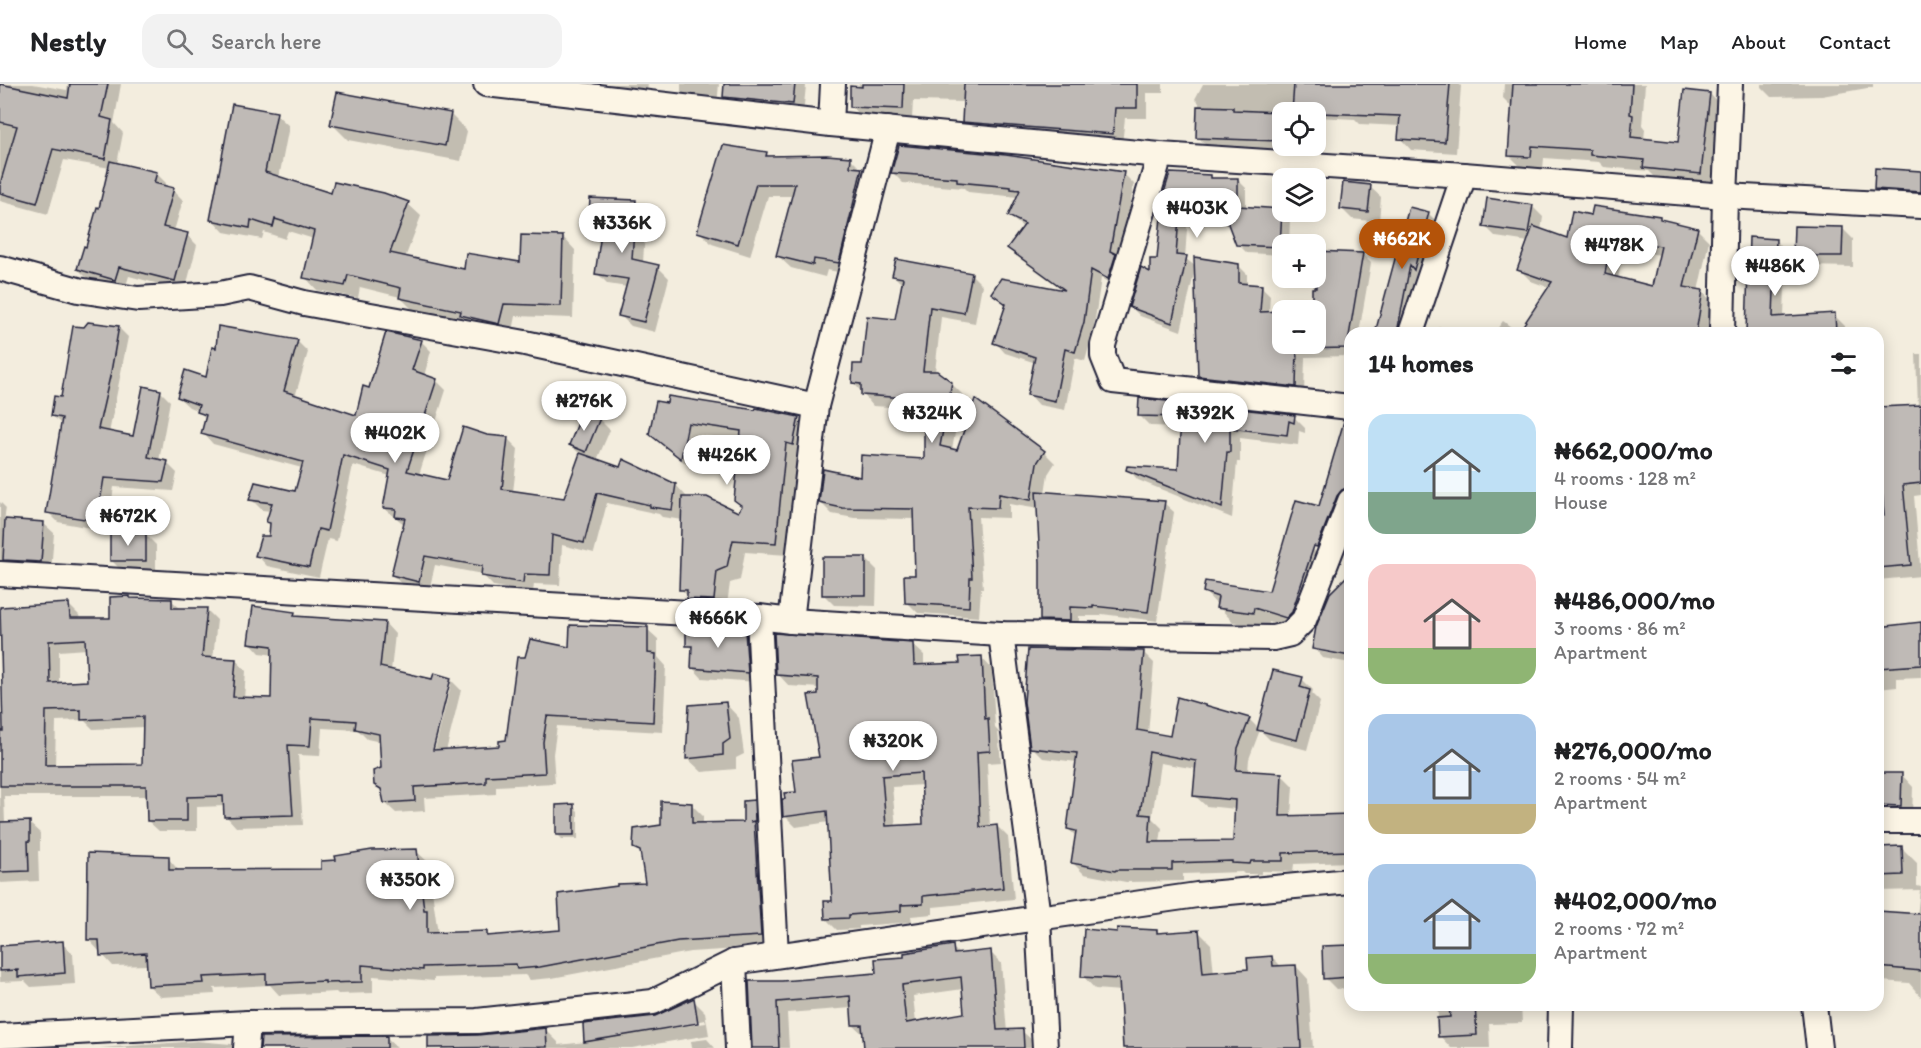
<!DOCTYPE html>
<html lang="en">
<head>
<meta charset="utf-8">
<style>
  :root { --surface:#fff; --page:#f2f2f2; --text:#202124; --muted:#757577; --line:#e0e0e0; --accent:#b45309 }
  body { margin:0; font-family:Itim,sans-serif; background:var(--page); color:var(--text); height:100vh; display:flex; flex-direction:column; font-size:22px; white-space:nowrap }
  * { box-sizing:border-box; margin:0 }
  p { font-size:20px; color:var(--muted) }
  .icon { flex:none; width:33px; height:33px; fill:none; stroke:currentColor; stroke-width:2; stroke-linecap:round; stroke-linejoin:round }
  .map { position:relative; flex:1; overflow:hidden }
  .details { position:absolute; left:1344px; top:243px; width:540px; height:684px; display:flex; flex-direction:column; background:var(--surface); border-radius:18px; box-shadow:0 3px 15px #0003 }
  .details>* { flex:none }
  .buttons { position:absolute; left:1272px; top:18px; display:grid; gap:12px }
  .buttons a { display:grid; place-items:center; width:54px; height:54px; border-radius:12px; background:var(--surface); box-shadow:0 3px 15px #0003; font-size:30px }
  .price { position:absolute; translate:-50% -51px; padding:0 14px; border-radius:21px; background:#fff; color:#222; font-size:20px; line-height:39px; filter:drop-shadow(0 2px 3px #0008) }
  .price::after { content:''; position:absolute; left:50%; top:36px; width:18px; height:14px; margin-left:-9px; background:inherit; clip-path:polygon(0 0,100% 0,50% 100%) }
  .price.selected { background:var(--accent); color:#fff }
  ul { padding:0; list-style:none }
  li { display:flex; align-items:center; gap:18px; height:150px; padding:0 24px }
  li span { display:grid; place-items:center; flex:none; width:168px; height:120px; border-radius:18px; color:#555 }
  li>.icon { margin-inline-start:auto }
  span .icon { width:72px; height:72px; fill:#fffc; stroke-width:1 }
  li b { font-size:26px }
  h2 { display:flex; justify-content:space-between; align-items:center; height:72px; padding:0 24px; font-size:26px }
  header { display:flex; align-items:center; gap:36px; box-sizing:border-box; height:84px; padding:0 30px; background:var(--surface); border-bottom:2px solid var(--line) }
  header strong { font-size:28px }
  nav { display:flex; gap:33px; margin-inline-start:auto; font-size:21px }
  .search { width:420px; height:54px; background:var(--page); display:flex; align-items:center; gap:15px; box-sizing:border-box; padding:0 21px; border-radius:18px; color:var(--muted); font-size:22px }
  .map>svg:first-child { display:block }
</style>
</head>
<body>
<header>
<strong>Nestly</strong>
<div class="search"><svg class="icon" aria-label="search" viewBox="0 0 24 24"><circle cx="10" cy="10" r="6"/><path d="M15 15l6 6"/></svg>Search here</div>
<nav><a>Home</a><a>Map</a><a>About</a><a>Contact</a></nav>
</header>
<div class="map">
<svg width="1921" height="964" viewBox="0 0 1921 964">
  <rect width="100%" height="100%" fill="#f3edde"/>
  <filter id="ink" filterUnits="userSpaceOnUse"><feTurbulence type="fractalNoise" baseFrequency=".0167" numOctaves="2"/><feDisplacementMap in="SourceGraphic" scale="12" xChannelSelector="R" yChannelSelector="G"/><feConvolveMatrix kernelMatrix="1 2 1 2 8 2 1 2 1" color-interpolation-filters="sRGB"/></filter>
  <g filter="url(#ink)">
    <g fill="#0003" fill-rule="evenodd">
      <polygon points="0,0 33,0 67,6 68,0 121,0 114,39 123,49 117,80 156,89 166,99 165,103 173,106 183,116 174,147 187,151 197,161 185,207 129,192 125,205 88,195 78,185 100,126 110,84 64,76 48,130 0,117"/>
      <polygon points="596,0 648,0 647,8 600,4"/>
      <polygon points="681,0 719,0 717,21 691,18 681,7"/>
      <polygon points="749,0 804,0 806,2 803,30 758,26 747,15"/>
      <polygon points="859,0 1163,0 1163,9 1147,9 1147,34 1125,34 1122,60 974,48 963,37 965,18 913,17 912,35 861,33 851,22"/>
      <polygon points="1203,0 1459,0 1461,2 1456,69 1411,66 1400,54 1401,42 1360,40 1355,35 1316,33 1316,28 1282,28 1282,62 1295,62 1295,68 1209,64 1198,53 1199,19 1195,15"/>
      <polygon points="1504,0 1645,0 1642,41 1645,45 1644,56 1680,59 1710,10 1722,23 1713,102 1658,96 1649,87 1604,83 1599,78 1544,74 1543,85 1522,84 1509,71 1513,24 1503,14"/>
      <polygon points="1761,0 1873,0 1873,3 1822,12 1771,13 1761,3"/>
      <polygon points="276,30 289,42 279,94 332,111 408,120 421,132 405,174 465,186 521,180 563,153 575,166 573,234 516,232 512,252 468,238 413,226 400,213 360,203 358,214 317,206 305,193 314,155 288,147 285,155 264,148 262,155 224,148 212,135"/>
      <polygon points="451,31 467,47 461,77 348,56 332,40"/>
      <polygon points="766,69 770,73 851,75 874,98 851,190 827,186 825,193 791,184 778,172 793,112 768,112 750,172 712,160 699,147"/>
      <polygon points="1921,88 1921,117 1886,115 1875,104"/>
      <polygon points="893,89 1124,90 1134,100 1120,176 1118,204 1101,194 1093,249 1085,277 1075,274 1065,326 1039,321 1029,310 1036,279 1005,269 995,258 1007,222 993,209 1066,208 1019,174 1009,164 1024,144 1009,132 1018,113 968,108 964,104 903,99"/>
      <polygon points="1210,92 1213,95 1237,95 1246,104 1246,124 1281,126 1290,135 1289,160 1282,160 1282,171 1247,169 1238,160 1222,119 1189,117 1185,174 1196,183 1238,181 1247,190 1247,201 1261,202 1270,211 1269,229 1282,228 1282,260 1316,260 1313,195 1293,194 1316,194 1316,168 1362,170 1371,179 1359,249 1350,249 1350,272 1305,273 1304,311 1208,300 1199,291 1195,185 1181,247 1140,232 1131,223 1159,177 1164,112"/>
      <polygon points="1370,103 1381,113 1379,138 1352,135 1341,124"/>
      <polygon points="636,118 646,129 643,179 658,183 669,194 655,248 631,242 620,231 627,203 608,200 597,189 600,159 589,148"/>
      <path d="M1532 122 1543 133 1541 147 1568 156 1593 133 1659 134 1663 137 1697 145 1709 157 1698 207H1702L1714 220 1710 249H1520L1550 204 1531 197 1519 185 1529 158 1496 153 1485 142ZM1623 165 1660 171 1653 204 1618 195Z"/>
      <polygon points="1428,129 1440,141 1411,249 1377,249"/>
      <polygon points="1842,144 1853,155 1853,183 1805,182 1794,171"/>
      <polygon points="1775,156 1786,167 1784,234 1834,231 1845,242 1845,249 1739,249 1739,245 1746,245 1746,235 1748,235"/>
      <polygon points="971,190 982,201 975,239 941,233 935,288 951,299 962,310 952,366 1044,368 1055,379 1048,390 1045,409 1164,419 1174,428 1157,537 1102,530 1101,532 1079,532 1079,546 1051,545 1041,536 1042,478 1039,425 1009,420 1009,434 978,433 983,504 981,504 979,533 918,529 907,518 917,492 915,435 854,434 832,430 821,419 861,395 925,377 926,336 923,333 923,325 873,322 853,298 863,282 897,237 903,201 894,192"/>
      <polygon points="1503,237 1519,249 1494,249"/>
      <polygon points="118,243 128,253 109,349 135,354 160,307 170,317 159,377 167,379 177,389 173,407 114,403 107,447 58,438 48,428 62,341 52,331 62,314"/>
      <polygon points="1439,243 1449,249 1435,249"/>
      <polygon points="297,257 308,268 295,313 357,333 370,306 421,257 431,267 424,292 436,296 446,306 419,391 448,398 487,352 507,354 518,365 513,408 565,415 581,371 570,361 599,335 610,346 597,376 676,401 686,412 686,415 739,430 743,422 741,357 700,351 694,386 664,363 651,350 657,319 798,335 811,348 788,471 745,468 740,496 730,499 726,528 701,527 681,505 683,436 662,433 659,430 607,419 594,469 562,461 560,501 534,500 533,509 493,502 482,490 435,481 429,507 403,501 392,491 405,441 384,424 390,392 353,381 337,457 328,455 319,493 267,482 257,471 270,453 272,442 267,438 271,427 262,426 251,415 296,409 302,384 213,360 203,349 207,336 199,327 189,323 178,313 207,295"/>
      <polygon points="1916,270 1921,270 1921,411 1914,412 1921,492 1878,496 1878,433 1886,432 1918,323"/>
      <polygon points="1139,331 1294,333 1305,344 1305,349 1299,347 1298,361 1240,354 1240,378 1237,378 1232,434 1138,396 1128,385 1180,387 1182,343 1150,342"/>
      <polygon points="1350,338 1350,422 1333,464 1304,449 1320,424"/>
      <polygon points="0,418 6,424 4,437 43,439 54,449 51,488 0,485"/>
      <polygon points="1290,443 1328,480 1301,548 1269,538 1268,544 1233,538 1205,508 1270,509"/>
      <polygon points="146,451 156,461 156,487 122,487 111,476"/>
      <polygon points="866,475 877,486 876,522 834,521 823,510"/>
      <path d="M171 516 181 525H206L217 536 213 575 236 576 246 587 244 615 272 616 274 571 260 569 250 558 294 530 298 534 385 539 395 550 391 587 433 596 450 595 461 606 446 667 501 664 508 658 571 565 647 545 658 555V573L666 582 663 648 557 642 553 670 555 699 496 702V710L424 714 425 727 396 729 385 719 384 709 375 701 383 685 381 658 367 655 358 646 322 644 320 672 298 671 303 741 236 743 226 732 225 722 197 723V747H159L148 737V712H4L5 739H29L40 749V767H38L39 797 0 799V659L6 672 3 572 0 573V523L69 521 79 531 80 536H112ZM87 565 89 599 59 600V567ZM448 600H451L433 673H430ZM84 636 93 645 144 643 143 681 55 682 56 637Z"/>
      <polygon points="1921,540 1921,593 1897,594 1897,603 1878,605 1878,544"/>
      <polygon points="745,548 755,558 757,598 702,594 693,584 694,567 688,561"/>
      <path d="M912 560 924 571V582L961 580 981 573 992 585 995 644 998 647 1001 678 987 679 990 743 997 742 1008 753 1014 815 933 823V830L911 832 912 838 859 842V845L837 846 826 835 834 818 829 738 796 743 785 732 797 709 820 675V604L789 602 778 590ZM923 701 925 741 896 743 892 703Z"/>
      <polygon points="1317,567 1350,573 1350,579 1323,574"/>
      <path d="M1143 568 1154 579 1148 650 1171 654 1249 635 1259 645 1302 595 1313 606 1312 610 1320 618 1307 666 1270 656 1260 646 1249 675 1248 688 1281 690 1293 702 1291 733 1344 732 1343 695H1350V778L1294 780 1293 788 1261 787V790H1244L1242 788 1183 790V797L1126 798 1084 790 1073 779 1077 753 1068 745 1077 678 1043 674 1032 663ZM1160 679 1197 685 1194 711 1206 722 1236 725 1234 759H1160L1162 744 1152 734Z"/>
      <polygon points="725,619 739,634 744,670 736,674 736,685 702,688 687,674"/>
      <polygon points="1878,690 1902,691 1913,703 1912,733 1878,732"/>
      <polygon points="753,718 765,729 772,863 690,868 552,894 530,896 525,891 434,894 434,897 373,892 373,909 338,910 336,908 279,911 270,901 214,904 215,910 161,913 149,902 148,881 113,882 88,855 168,774 180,788 323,787 416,767 428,778 438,850 486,848 491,853 561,848 647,801 642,770 635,763 691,720 703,732 703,740 745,739"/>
      <polygon points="573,722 578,727 578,755 562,755 557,750"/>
      <path d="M1878 764H1902L1917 779V802L1921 803V913L1909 899 1881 897 1882 908H1878ZM1920 806 1917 832 1879 829V807Z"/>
      <polygon points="1156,847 1160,851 1199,848 1211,860 1214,890 1250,887 1272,873 1282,883 1296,882 1308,895 1313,964 1124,964 1121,907 1095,905 1083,892 1118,849"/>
      <polygon points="62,859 73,870 75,900 31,903 25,897 0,898 0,863"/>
      <polygon points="1350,862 1350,904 1336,905 1325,894"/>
      <path d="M952 863 960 871 990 868 1001 879 1007 948 1022 947 1034 958V964H866L865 952 853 941 852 924 787 929 789 964H754L782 898 878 890 906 874ZM963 905 965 930 916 939 913 912Z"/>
      <path d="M693 916 705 928 709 951 632 964H430L429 953H479L545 945 558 958V961L586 958 585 941 655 934ZM705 936 706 939 666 945 672 942Z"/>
      <polygon points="1437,921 1521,921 1522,939 1489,940 1490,964 1451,964 1440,952"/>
      <polygon points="386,954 397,964 329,964"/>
      <polygon points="707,955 715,964 692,964 691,957"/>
      <polygon points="197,957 231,960 236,964 100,964"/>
    </g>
    <g fill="#bfbab6" stroke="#22223b" stroke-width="1.5" fill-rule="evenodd">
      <polygon points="0,0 68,14 70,0 108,0 101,33 112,36 105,75 53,65 37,119 0,109 0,100 17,42 0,38"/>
      <polygon points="724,0 795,0 793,20 723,13"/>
      <polygon points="862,0 904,0 903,25 850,23 850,2 862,3"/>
      <polygon points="964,0 1137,0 1137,24 1115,24 1113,50 962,38"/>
      <polygon points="1294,0 1450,0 1445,58 1398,55 1400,32 1292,28"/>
      <polygon points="1513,0 1632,0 1630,30 1633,31 1631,53 1678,58 1684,6 1710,9 1701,90 1643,84 1644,76 1590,71 1590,66 1532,62 1531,73 1508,72"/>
      <polygon points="337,8 451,29 445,62 330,41"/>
      <polygon points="232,20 277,28 265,88 331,109 334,98 384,109 409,118 390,169 464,185 466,169 520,178 521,151 563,152 561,222 504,220 499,240 460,231 461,227 399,214 401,204 348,191 345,202 303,194 314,147 275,135 273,143 251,136 250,144 210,136"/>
      <polygon points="1197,22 1233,23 1233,26 1282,28 1282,57 1196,54"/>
      <polygon points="723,61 767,68 766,72 827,71 851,73 850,83 862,84 839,179 814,175 813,181 776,172 795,100 756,100 738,160 697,148"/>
      <polygon points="899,61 1006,71 1124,88 1110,167 1116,170 1108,195 1091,186 1084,238 1075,268 1065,265 1055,317 1027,311 1035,273 993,259 1006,220 991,209 1001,194 1065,206 1007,164 1025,140 1008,132 1020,106 1011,105 1011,103 957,98 957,94 891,89"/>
      <polygon points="110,77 157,88 154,99 174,104 163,143 188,149 175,197 119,183 115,196 77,185 84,162 86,163 97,123 99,124"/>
      <polygon points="1875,84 1921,87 1921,108 1874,105"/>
      <polygon points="1170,89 1211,91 1211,94 1238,94 1238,122 1282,125 1280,163 1236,161 1217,111 1181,109 1176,171 1187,172 1172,239 1129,223 1141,183 1150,188 1150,175 1157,175 1163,112"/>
      <polygon points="1343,98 1371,101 1368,128 1340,125"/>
      <polygon points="590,114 636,116 632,175 659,181 644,238 618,232 628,195 595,190 601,150 588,149"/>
      <polygon points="1487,114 1533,121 1528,149 1483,143"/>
      <path d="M1593 122 1660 132V135L1698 144 1684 203 1703 206 1696 249H1518L1552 198 1517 186 1533 142 1567 154 1572 127 1591 131ZM1611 154 1661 162 1652 202 1605 190Z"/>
      <polygon points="1409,123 1429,128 1414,186 1410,181 1397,249 1375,249"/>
      <polygon points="1794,142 1843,143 1842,172 1793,172"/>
      <polygon points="1749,153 1776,155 1773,233 1835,229 1836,249 1746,249"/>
      <polygon points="1316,167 1363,169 1347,264 1297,265 1296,303 1198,292 1194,173 1239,180 1239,199 1262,201 1260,228 1282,227 1282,260 1316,260 1316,226 1292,226 1312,226 1312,204 1316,204"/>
      <polygon points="896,175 972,189 964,229 930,223 923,287 937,287 952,298 940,362 957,366 975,315 1045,367 1037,379 1031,416 999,410 998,424 968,423 972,494 970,494 969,523 905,519 904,491 915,491 913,425 842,424 819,419 823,385 860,393 861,371 924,375 924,334 921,334 922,315 861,311 861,300 852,299 853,280 862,280 867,232 895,235 903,194 892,192"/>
      <polygon points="88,238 119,242 111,288 98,345 133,352 143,302 161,306 148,373 168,377 163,398 104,394 97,437 46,429 62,334 51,332 54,312 61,313 73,242 84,243"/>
      <polygon points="218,242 298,256 284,307 356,331 363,302 369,304 386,248 422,256 412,286 437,295 407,387 447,396 463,343 487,351 508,353 502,405 564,414 580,369 620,383 623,375 676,400 672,426 650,423 650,421 597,409 584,459 552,451 550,491 524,490 523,499 481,492 482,482 425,472 419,498 391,491 405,434 395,433 396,425 383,424 390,386 343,371 327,447 318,445 309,483 255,472 261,452 269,452 270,439 266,438 272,419 249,416 255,398 295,407 303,378 201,350 206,331 197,328 199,321 177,313 185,286 206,293 212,263 216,264"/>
      <polygon points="668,312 755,326 756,324 799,333 793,361 786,359 776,459 733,456 727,483 717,487 714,516 687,515 687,506 679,506 682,413 707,413 738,428 742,422 734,416 741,347 688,339 681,375 649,350 656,317 667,319"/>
      <polygon points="1139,314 1295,331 1294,339 1289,337 1287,351 1230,344 1230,368 1227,368 1222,424 1126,386 1127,382 1178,385 1181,333 1138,332"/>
      <polygon points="1921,321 1921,399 1903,401 1911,481 1878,484 1878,431 1884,431 1879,370 1878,323"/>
      <polygon points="583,327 600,334 586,368 569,361"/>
      <polygon points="1344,337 1350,337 1350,403 1342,406 1337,412 1317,463 1314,462 1292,528 1286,534 1254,524 1253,529 1216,524 1218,513 1203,508 1205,497 1269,507 1296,416 1319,422"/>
      <polygon points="1036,407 1165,417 1148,528 1093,522 1093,524 1070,523 1070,537 1040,536 1040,478"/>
      <polygon points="5,435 44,438 41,478 3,476"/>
      <polygon points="110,448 146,449 146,477 110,477"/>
      <rect x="822" y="473" width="44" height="38"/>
      <polygon points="1350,489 1350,572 1312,565 1316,543 1330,509"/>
      <path d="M130 512V514L172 515V524H207L202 573 236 575 233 613 271 614 272 562 248 559 253 522 295 528 294 532 385 538 380 583 432 595 434 589 451 594 433 666 499 662V657L506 656 517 573H525L530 555 569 563 570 541 648 543V569L656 570 653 638 547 632 543 658 545 689 486 692V699L414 703 415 717 384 719 381 705 374 701 373 687 381 684 379 650 355 645 356 637 312 634 310 662 288 661 293 731 224 733 223 712 187 713V737H147L146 702H0V647H3L0 523 69 519 70 534H110V513ZM85 555 87 597 50 599 49 557ZM81 626V636L143 633 142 680 45 681 46 627Z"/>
      <polygon points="1921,538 1921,581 1878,584 1878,543"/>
      <polygon points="686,543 745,547 748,589 691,584 692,562 686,562"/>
      <path d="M774 549 913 559 914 581 960 579 959 573 982 572 985 635 988 634 990 667 977 668 980 743 997 741 1003 804 923 812V820L901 821V827L849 831V834L825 835 824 817H832L827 727 783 733 782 715H785L784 709 796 708 792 676 819 673 808 611 818 610V594L776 591ZM921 689 923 740 886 742 882 692Z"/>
      <path d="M1028 565 1144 567 1137 646 1170 652 1177 613 1250 634 1238 664 1236 686 1282 689 1280 732 1350 730V767L1283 769V777H1251L1250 780 1232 779V777L1172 779V786H1116L1115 787 1071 779 1076 747 1067 745 1077 669 1030 664 1024 618ZM1149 668 1196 677 1193 712 1235 716 1233 757 1149 758 1151 731 1140 730Z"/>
      <polygon points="1273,586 1303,593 1300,603 1310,606 1297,656 1257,646"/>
      <polygon points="726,618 730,655 723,660 723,671 686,675 689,621"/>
      <polygon points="1878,689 1902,689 1901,722 1878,721"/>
      <polygon points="754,716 755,737 750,738 754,737 761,852 678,857 540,883 517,885 516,880 423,883 423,886 362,881 362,898 325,899 325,897 266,900 266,890 203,893 204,899 148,902 146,869 100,872 99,856 87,856 88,769 169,772 169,786 321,785 321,777 336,776 335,772 372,766 417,765 424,826 427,826 427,849 487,847 487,852 560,846 558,810 617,802 617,800 645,799 640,767 633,764 634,745 661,741 661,717 692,719 692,739 743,738 743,717"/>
      <polygon points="574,720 574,751 556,751 556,721"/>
      <polygon points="30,737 30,757 28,757 29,787 0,788 0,738"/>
      <polygon points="1902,762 1903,791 1878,792 1878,763"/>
      <polygon points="1878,827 1921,830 1921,887 1878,883"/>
      <polygon points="1117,844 1157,846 1157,849 1199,846 1203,889 1248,885 1247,874 1272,872 1273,882 1296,881 1301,964 1123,964 1119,895 1081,893 1084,845 1117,848"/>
      <polygon points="63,857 65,889 18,893 18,886 0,887 0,862"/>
      <path d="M953 861 954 870 991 866 997 946 1023 945 1024 964H864L862 941H852L850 912 777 918 779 964H752L749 897H782L876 889 875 875 904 873V869ZM961 893 964 929 906 939 902 901Z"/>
      <polygon points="1350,861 1350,893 1323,895 1322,862"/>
      <polygon points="694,914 698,939 584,958 583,940 655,932"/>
      <polygon points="1449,921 1475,921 1477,951 1438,953 1437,934 1450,933"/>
      <polygon points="546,944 547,963 428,964 428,952 478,951"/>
      <polygon points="387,952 387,964 260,964 261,953"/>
    </g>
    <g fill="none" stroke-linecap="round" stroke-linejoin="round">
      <defs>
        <g id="minor">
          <polyline points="486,0 831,40 1160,71 1464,91 1725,112 1921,122"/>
          <polyline points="831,40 833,0"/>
          <polyline points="1160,71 1103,261 1103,272 1113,297 1350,323"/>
          <polyline points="0,184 78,206 138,215 220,210 249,204 304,219 525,259 816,322"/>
          <polyline points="1411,249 1464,91"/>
          <polyline points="1722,249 1725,112 1730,0"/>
          <polyline points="0,490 759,533 791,537 1001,550 1273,554 1290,550 1304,536 1350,417"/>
          <polyline points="759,533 776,871"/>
          <polyline points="791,537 816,322 888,45"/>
          <polyline points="1001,550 1038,833 1045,964"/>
          <polyline points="1878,737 1921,737"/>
          <polyline points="734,878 738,964"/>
          <polyline points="1814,921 1819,964"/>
          <polyline points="0,952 248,939 477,937 653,918 734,878 1197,811 1350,797"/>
          <polyline points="246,964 248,939"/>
          <polyline points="1560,964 1561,921"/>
        </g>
      </defs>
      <use href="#minor" stroke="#22223b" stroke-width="28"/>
      <use href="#minor" stroke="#fcf5e5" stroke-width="24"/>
    </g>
  </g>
</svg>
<div class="buttons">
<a><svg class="icon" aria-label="locate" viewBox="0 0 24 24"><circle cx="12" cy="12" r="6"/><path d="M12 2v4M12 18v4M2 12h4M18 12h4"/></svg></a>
<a><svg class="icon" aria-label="layers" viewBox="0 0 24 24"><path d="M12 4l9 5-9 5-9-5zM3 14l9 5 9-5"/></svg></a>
<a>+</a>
<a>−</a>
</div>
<b class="price" style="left:1197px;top:155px">₦403K</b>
<b class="price" style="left:622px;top:170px">₦336K</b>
<b class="price selected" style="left:1402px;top:186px">₦662K</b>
<b class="price" style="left:1614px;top:192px">₦478K</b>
<b class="price" style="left:1775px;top:213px">₦486K</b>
<b class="price" style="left:584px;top:348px">₦276K</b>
<b class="price" style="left:932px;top:360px">₦324K</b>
<b class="price" style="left:1205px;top:360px">₦392K</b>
<b class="price" style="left:395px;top:380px">₦402K</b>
<b class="price" style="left:727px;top:402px">₦426K</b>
<b class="price" style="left:128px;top:463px">₦672K</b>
<b class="price" style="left:718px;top:565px">₦666K</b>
<b class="price" style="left:893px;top:688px">₦320K</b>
<b class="price" style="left:410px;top:827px">₦350K</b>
<section class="details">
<h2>14 homes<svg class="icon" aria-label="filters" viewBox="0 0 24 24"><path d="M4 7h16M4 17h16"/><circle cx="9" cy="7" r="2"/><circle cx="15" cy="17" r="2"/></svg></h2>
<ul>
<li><span style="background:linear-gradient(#bfe0f5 65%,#7fa58c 0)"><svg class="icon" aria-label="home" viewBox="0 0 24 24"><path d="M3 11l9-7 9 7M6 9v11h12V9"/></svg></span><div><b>₦662,000/mo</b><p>4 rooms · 128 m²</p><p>House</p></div></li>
<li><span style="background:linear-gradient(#f6c9c9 70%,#8fb573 0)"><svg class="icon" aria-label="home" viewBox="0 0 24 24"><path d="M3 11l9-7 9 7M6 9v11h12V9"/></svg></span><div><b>₦486,000/mo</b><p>3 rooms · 86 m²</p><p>Apartment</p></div></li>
<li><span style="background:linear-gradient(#a9c7e8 75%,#c2b280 0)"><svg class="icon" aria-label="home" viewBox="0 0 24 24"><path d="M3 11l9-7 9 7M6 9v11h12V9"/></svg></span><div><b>₦276,000/mo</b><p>2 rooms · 54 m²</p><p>Apartment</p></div></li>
<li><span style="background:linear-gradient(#a9c7e8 75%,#8fb573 0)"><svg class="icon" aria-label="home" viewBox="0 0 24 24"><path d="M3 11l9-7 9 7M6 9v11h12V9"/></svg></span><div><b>₦402,000/mo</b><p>2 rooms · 72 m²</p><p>Apartment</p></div></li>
</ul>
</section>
</div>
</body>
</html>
